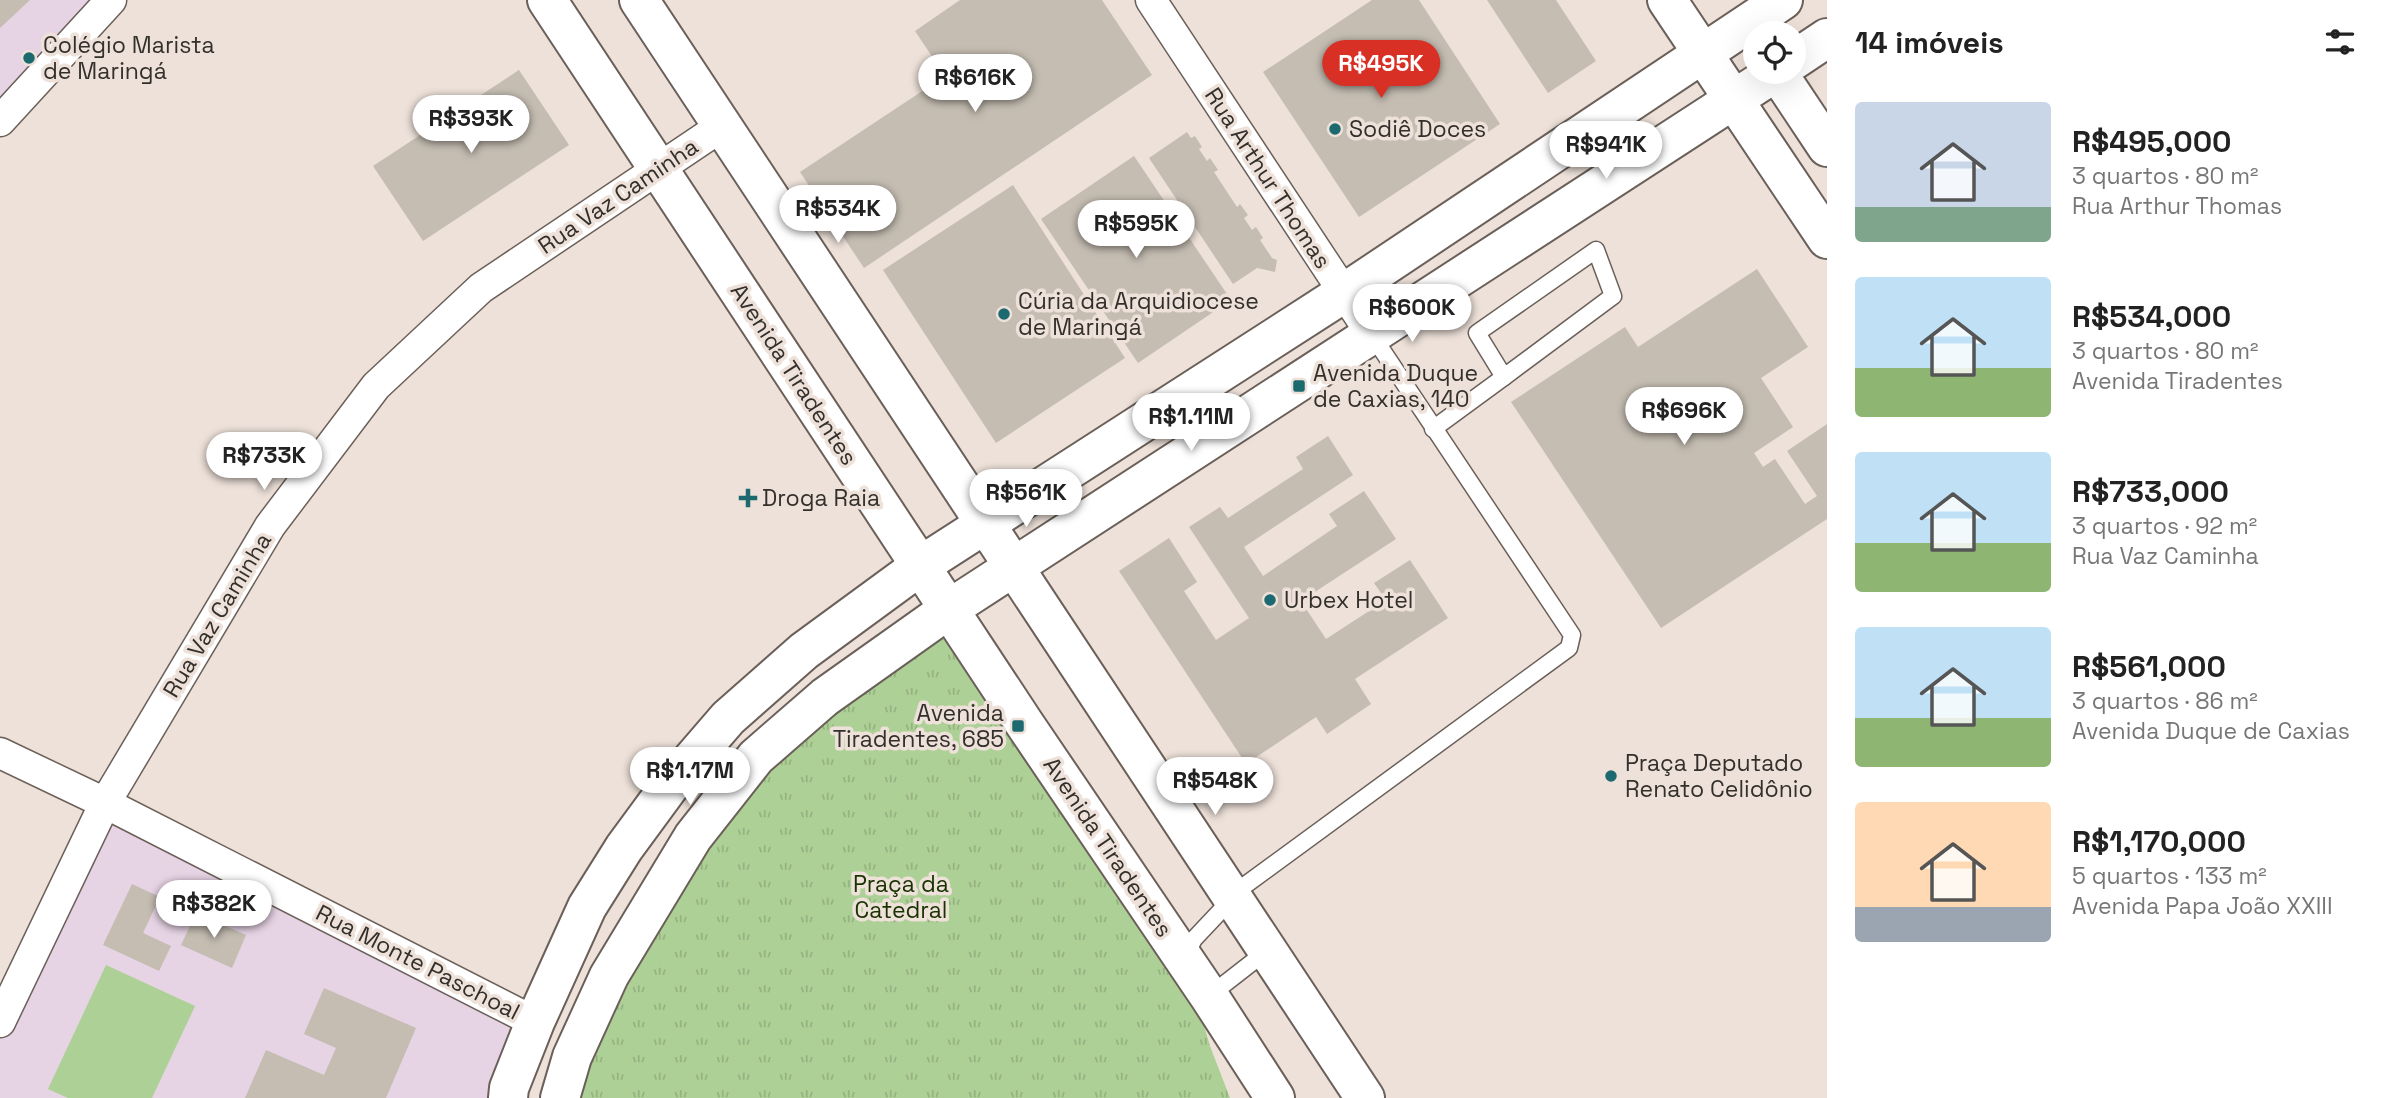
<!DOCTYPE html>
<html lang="pt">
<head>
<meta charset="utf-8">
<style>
  :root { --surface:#fff; --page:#f6f6f6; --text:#222; --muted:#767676; --accent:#d93025 }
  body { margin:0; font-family:"Space Grotesk",sans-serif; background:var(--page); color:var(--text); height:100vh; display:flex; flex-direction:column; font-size:26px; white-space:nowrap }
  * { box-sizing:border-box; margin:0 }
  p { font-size:23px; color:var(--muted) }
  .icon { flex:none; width:38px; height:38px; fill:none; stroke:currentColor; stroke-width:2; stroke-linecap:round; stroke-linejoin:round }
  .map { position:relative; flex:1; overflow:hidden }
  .panel { display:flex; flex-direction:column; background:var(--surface); width:560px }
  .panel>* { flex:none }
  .controls { position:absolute; left:1743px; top:21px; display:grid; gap:14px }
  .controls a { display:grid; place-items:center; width:63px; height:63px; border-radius:50%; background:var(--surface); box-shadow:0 7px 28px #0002; font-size:35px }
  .price { position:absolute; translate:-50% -60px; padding:0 16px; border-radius:24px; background:#fff; color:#222; font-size:23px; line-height:46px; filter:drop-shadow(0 2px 4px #0008) }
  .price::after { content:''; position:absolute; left:50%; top:42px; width:21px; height:16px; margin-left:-10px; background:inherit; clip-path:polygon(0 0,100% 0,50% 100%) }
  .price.selected { background:var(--accent); color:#fff }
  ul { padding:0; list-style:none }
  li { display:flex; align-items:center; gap:21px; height:175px; padding:0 28px }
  li span { display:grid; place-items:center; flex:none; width:196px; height:140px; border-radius:7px; color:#555 }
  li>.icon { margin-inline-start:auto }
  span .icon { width:84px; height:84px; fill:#fffc; stroke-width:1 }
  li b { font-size:30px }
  h2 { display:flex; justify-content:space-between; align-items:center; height:84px; padding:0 28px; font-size:30px }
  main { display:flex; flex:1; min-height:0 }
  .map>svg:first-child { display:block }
</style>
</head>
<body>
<main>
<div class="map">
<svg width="1827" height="1098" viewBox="0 0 1827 1098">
  <defs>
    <pattern id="park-tufts" width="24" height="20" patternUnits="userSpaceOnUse" patternTransform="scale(1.75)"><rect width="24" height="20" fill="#add096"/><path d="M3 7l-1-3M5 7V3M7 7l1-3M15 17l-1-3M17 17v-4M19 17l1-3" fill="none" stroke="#95b381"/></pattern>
  </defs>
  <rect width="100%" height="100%" fill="#ede1d9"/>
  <g fill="#e6d3e4">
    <polygon points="0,0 111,0 0,121"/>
    <polygon points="105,803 535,1022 504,1098 0,1098 0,1022"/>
  </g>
  <polygon fill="#add096" points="106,965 195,1006 152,1098 68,1098 48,1089"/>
  <polygon fill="url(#park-tufts)" points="949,609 1184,958 1210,1046 1230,1098 560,1098 693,837"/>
  <g fill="#c5bdb2">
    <polygon points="0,0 30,0 0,28"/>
    <polygon points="960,0 1102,0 1152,75 864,268 800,172 945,76 915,31"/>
    <polygon points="1372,0 1419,0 1500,124 1359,217 1263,72"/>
    <polygon points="1487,0 1556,0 1596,61 1548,93"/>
    <polygon points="519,70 569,145 423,241 373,166"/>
    <polygon points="1187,132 1191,138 1195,136 1202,147 1199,149 1207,161 1210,158 1218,170 1214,172 1237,207 1240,204 1248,215 1244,218 1252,230 1256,227 1263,238 1260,240 1272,258 1277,260 1275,272 1257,268 1233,284 1149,158"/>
    <polygon points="1134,156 1231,300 1138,363 1041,219"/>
    <polygon points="1013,185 1125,358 996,443 883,270"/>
    <polygon points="1757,269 1808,347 1761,378 1793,427 1754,453 1763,467 1775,459 1805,504 1817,496 1787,451 1827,424 1827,519 1661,628 1511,402 1625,327 1638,347"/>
    <polygon points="1328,436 1353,475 1244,547 1263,576 1337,526 1329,514 1364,491 1396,539 1301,601 1326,639 1386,600 1374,583 1410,560 1448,618 1355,679 1371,704 1327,734 1316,717 1246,764 1119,571 1169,538 1197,582 1184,591 1216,640 1249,618 1189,527 1220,507 1228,518 1303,469 1296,457"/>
    <polygon points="132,884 160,897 143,933 171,946 159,971 103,945"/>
    <polygon points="196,913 246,935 232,968 181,945"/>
    <polygon points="324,988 416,1028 386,1098 245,1098 266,1050 324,1075 336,1048 304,1034"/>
  </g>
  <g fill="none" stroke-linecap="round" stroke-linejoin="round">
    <defs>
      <g id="lane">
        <polygon points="1596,250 1613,296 1504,377 1477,333"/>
        <polyline points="1433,429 1504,377"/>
        <polyline points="1185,956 1194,939 1244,886 1569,648 1572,635 1372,335"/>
        <polyline points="1209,996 1268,950"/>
      </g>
      <g id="street">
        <polyline points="1151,0 1372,335"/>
        <polyline points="0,121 111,0"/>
        <polyline points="0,753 105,803 535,1022"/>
        <polyline points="0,1022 105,803 270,526 376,386 481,288 722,126"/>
      </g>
      <g id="secondary">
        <polyline points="547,0 1024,723 1209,996 1275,1098"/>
        <polyline points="639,0 1365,1098"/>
        <polyline points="1667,0 1827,239"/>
        <polyline points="1794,60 1827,38"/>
        <polyline points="1777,72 1827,147"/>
        <polyline points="508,1098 509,1088 535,1022 587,907 624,848 671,784 728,718 804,651 920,566 1344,293 1783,0"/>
        <polyline points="560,1098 572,1057 609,976 693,837 756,757 825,697 949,609 1776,72"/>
      </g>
    </defs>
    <use href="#lane" stroke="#6b6059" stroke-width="19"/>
    <use href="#street" stroke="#6b6059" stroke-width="33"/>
    <use href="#secondary" stroke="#6b6059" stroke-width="42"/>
    <use href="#lane" stroke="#fff" stroke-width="16"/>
    <use href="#street" stroke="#fff" stroke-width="30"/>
    <use href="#secondary" stroke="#fff" stroke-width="38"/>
  </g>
  <g fill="#1c696f" stroke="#ede1d9" stroke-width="2.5">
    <circle cx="29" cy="58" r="7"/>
    <circle cx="1335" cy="129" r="7"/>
    <circle cx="1004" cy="314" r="7"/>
    <rect x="1292" y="379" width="14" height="14" rx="3.5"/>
    <path d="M744.5 487.5h7v7h7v7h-7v7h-7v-7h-7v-7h7z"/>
    <circle cx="1270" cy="600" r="7"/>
    <rect x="1011" y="719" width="14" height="14" rx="3.5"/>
    <circle cx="1611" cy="776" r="7"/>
  </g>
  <g text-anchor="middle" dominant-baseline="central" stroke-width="7" stroke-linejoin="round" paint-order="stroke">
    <g font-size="23" fill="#332f2b" stroke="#ede1d9" text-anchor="start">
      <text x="43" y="45">Colégio Marista<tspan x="43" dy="26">de Maringá</tspan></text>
      <text x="1349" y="129">Sodiê Doces</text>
      <text x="1018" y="301">Cúria da Arquidiocese<tspan x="1018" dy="26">de Maringá</tspan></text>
      <text x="1313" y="373">Avenida Duque<tspan x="1313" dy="26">de Caxias, 140</tspan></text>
      <text x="762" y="498">Droga Raia</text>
      <text x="1284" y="600">Urbex Hotel</text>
      <text x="1004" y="713" text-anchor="end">Avenida<tspan x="1004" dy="26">Tiradentes, 685</tspan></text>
      <text x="1625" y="763">Praça Deputado<tspan x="1625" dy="26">Renato Celidônio</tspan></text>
    </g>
    <g font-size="23" fill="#332f2b" stroke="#ede1d9">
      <text transform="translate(1268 178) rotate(57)">Rua Arthur Thomas</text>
      <text transform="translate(618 196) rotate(-34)">Rua Vaz Caminha</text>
      <text transform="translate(794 374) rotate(57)">Avenida Tiradentes</text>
      <text transform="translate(217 615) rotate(-59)">Rua Vaz Caminha</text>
      <text transform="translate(1108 847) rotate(56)">Avenida Tiradentes</text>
      <text transform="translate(418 962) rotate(27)">Rua Monte Paschoal</text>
    </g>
    <g font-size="23" fill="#183200" stroke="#ede1d9">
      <text x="901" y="884">Praça da<tspan x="901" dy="26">Catedral</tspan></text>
    </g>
  </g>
</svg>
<div class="controls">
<a><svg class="icon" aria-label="locate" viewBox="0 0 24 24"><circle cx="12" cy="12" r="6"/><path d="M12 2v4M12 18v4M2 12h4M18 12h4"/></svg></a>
</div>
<b class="price selected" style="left:1381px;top:100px">R$495K</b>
<b class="price" style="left:975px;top:114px">R$616K</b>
<b class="price" style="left:471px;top:155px">R$393K</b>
<b class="price" style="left:1606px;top:181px">R$941K</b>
<b class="price" style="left:838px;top:245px">R$534K</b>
<b class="price" style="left:1136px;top:260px">R$595K</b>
<b class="price" style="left:1412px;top:344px">R$600K</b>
<b class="price" style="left:1684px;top:447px">R$696K</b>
<b class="price" style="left:1191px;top:453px">R$1.11M</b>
<b class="price" style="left:264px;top:492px">R$733K</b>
<b class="price" style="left:1026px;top:529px">R$561K</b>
<b class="price" style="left:690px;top:807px">R$1.17M</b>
<b class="price" style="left:1215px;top:817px">R$548K</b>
<b class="price" style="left:214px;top:940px">R$382K</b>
</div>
<section class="panel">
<h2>14 imóveis<svg class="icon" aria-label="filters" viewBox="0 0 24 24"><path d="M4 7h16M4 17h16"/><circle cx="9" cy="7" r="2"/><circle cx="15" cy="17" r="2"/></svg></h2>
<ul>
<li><span style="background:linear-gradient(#c9d6e8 75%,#7fa58c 0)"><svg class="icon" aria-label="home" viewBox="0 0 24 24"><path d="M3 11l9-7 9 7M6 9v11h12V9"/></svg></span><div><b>R$495,000</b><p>3 quartos · 80 m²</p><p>Rua Arthur Thomas</p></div></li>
<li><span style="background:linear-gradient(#bfe0f5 65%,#8fb573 0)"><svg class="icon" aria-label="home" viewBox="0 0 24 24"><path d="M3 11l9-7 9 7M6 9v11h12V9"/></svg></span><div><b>R$534,000</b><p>3 quartos · 80 m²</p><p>Avenida Tiradentes</p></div></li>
<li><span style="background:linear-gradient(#bfe0f5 65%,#8fb573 0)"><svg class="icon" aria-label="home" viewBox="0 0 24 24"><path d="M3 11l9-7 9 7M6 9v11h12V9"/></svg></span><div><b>R$733,000</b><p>3 quartos · 92 m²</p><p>Rua Vaz Caminha</p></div></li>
<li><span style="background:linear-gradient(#bfe0f5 65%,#8fb573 0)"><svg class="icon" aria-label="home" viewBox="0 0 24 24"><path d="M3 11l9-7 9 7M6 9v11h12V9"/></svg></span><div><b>R$561,000</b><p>3 quartos · 86 m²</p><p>Avenida Duque de Caxias</p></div></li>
<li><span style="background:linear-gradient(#ffd9b3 75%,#9aa5b1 0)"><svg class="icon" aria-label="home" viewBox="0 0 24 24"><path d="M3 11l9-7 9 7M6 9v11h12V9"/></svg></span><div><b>R$1,170,000</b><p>5 quartos · 133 m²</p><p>Avenida Papa João XXIII</p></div></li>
</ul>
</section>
</main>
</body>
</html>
